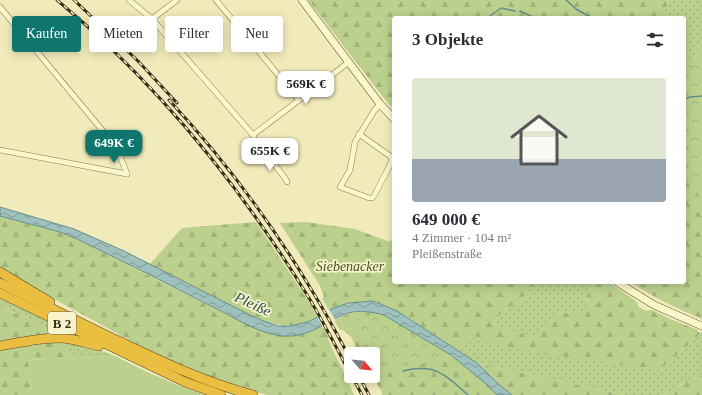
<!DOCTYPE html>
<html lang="de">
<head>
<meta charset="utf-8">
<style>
  :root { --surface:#fff; --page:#f7f7f7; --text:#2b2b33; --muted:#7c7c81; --accent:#0f766e }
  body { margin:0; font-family:"Times New Roman",serif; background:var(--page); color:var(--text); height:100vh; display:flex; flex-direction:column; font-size:15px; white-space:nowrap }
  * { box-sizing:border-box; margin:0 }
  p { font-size:13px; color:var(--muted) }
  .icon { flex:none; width:22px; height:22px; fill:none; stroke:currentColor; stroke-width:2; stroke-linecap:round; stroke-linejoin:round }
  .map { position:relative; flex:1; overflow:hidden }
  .drawer { position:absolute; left:392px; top:16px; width:294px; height:268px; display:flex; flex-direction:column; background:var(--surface); border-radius:4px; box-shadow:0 2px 10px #0003 }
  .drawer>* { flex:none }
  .top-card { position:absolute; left:12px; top:16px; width:320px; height:36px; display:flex; gap:8px }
  .needle { width:26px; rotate:117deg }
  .tools { position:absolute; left:344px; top:347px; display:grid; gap:8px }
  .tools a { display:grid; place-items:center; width:36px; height:36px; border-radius:4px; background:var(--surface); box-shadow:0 2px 10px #0003; font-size:20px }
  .price { position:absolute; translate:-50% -34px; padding:0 9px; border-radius:8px; background:#fff; color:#222; font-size:13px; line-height:26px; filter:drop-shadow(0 1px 2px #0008) }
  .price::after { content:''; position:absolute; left:50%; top:24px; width:12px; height:9px; margin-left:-6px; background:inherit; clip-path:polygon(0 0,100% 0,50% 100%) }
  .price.current { background:var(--accent); color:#fff }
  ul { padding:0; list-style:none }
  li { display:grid; align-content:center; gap:8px; height:212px; padding:0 20px }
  li span { display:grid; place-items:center; height:124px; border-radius:4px; color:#555 }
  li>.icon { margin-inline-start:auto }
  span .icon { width:72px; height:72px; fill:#fffc; stroke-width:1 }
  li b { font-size:17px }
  h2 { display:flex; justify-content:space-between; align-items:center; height:48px; padding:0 20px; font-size:17px }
  .tag { padding:0 14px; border-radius:4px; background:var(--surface); box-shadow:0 2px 10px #0003; font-size:14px; line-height:36px }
  .tag.current { background:var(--accent); color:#fff }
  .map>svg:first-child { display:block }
</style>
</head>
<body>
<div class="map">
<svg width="702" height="395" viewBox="0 0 702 395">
  <defs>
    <pattern id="grass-dots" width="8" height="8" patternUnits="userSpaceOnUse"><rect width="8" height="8" fill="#bcd08d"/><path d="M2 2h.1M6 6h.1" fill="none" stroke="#a2b379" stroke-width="1.8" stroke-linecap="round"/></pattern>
    <pattern id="forest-firs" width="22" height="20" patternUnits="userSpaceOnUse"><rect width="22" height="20" fill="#bcd08d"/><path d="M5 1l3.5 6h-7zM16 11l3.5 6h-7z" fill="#a2b379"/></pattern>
    <pattern id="park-crowns" width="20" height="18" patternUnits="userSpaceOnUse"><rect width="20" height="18" fill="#bcd08d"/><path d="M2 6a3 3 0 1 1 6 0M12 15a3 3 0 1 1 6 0" fill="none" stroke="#a2b379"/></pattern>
    <pattern id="water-waves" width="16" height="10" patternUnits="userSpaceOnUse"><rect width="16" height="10" fill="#9fc1bd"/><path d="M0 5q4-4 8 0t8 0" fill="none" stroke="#829d99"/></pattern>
  </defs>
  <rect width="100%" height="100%" fill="#f1eaba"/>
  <g fill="url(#grass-dots)">
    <polygon points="669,0 702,0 702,40 695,57 684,91 684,18 662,18"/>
    <polygon points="536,282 591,282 592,287 585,299 590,302 583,313 571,312 556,314 535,337 515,332 493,324 497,318 506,308 515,305 521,300"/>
    <polygon points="0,297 84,338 58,336 39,327 29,319 0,307"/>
    <polygon points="702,332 702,375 662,395 625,395 477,363 459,351 472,336 477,339 660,370"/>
    <path d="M63 342C83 345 96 348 115 356L74 358Z"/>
  </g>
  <g fill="url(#forest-firs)">
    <polygon points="308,0 669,0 662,18 394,18 394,110 387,102"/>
    <path d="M702 131V319C676 308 653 297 630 282H684V141Z"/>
    <path d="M0 216 60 232 75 238 191 297 259 330 271 334 283 336 312 331 323 325 329 336 328 339C336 358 346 376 354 395H267L217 381 160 357 45 294 0 268Z"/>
    <path d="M256 222 311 305 318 317C291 330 276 327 250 315L150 264 182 228Z"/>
    <polygon points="306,222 355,229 390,242 394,235 394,282 536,282 521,300 515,305 506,308 497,318 493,324 515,332 535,336 556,314 571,312 583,312 590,302 585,299 592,287 591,282 608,282 636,301 639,307 646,311 652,310 668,318 698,330 697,331 701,333 660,370 513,349 477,339 472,336 459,351 397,311 373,301 348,303 329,310 322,299 324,296 320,286 280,223"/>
    <polygon points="0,307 29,319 39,327 58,336 0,343"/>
    <path d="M362 312H372L384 315 451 355 485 383 497 395H382V394C381 387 374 382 371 376H373V354H360L351 337 343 330H340L334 320 350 313Z"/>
    <polygon points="41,342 63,342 74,358 29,360 31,395 0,395 0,349"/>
    <polygon points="477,363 625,395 512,395 497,383"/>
    <polygon points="702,375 702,395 662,395"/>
  </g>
  <g fill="url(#park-crowns)">
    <polygon points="702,40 702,200 692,187 684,181 684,84"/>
    <path d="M360 315 378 316 385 319 449 358 439 365C418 361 397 369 377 377L373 369V354H365L352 326Z"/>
  </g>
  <polygon fill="#bcd08d" points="115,356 147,372 180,386 205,395 31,395 29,360"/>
  <path fill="url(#water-waves)" stroke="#668f8c" d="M0 207 74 229 124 251 250 315 266 322 278 326H290L307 322 318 317 329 310 348 303 373 301 397 311 477 363 497 383 512 395H497L485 383 451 355 384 315C373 312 360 310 348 313 325 321 310 338 283 336 260 334 239 320 219 310 194 298 170 285 146 273 122 261 99 250 75 238L60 232 0 216Z"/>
  <polygon fill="#f1eaba" points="328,308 336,321 323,328 317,316"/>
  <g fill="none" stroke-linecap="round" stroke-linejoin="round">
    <g stroke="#668f8c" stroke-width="1.5">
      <polyline points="566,0 576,9 592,18"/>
      <polyline points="520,11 535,18"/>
      <polyline points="487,18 501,8 515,11"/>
      <polyline points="684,99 690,97 702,96"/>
      <path d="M403 371C435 363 446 375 468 395"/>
    </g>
    <defs>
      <g id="street">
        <polyline points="129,0 152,19 253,135 254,138 285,178 287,182"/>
        <polyline points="216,0 299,100"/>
        <polyline points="0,7 117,148 127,174"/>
        <polyline points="152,19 177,0"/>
        <polyline points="359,134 390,156 392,159 391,163 374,196 372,198 369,198 340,187 350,170 355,142 374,111 380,104"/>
        <polyline points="253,135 349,62"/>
        <polyline points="0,150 127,174"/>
      </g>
      <g id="secondary">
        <polyline points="302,0 380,104 394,119"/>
        <polyline points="617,282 654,305 702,326"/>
      </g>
      <g id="highway">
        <polyline points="0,272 50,302"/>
        <path d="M0 283C37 301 73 319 110 337 156 359 203 382 253 395"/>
        <polyline points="0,293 160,370 185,382 221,395"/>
        <path d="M0 346C20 342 39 338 59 338 72 338 86 343 99 346"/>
      </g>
    </defs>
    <use href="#street" stroke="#897953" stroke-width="6"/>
    <use href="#secondary" stroke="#6a5a37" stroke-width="8"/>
    <use href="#highway" stroke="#564628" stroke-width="10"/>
    <use href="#street" stroke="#fcf6cd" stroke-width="5"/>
    <use href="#secondary" stroke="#fcf6cd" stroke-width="7"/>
    <use href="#highway" stroke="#eabe41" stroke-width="9"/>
    <defs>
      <g id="rail">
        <path d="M57 0C158 84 241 187 309 298 324 323 337 349 351 375"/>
        <polyline points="74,0 138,61 177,103"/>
        <path d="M169 100C224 159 273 225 314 294 327 315 339 338 351 360"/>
        <polyline points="352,376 362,395"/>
        <polyline points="359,376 369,395"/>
      </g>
    </defs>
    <use href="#rail" stroke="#372d19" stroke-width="3"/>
    <use href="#rail" stroke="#f8f3ca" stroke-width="1.5" stroke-dasharray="4.5" stroke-linecap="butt"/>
  </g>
  <g text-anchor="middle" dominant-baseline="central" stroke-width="3.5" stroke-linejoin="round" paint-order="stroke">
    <rect fill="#f8f3ca" stroke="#71684e" stroke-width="1" x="48" y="312" width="28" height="22" rx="3"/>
    <g font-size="13" font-weight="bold" fill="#372d19">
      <text x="62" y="323">B 2</text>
    </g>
    <g font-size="14" font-style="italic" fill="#3d551e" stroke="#f8f3ca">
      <text x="350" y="266">Siebenacker</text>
    </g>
    <g font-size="15" font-style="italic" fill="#275258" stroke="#f8f3ca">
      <text transform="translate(253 304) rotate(25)">Pleiße</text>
    </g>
  </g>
</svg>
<div class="tools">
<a><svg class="needle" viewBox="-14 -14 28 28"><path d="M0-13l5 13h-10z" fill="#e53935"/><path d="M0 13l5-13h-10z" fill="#7c7c81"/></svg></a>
</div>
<b class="price" style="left:306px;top:105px">569K €</b>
<b class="price current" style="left:114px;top:164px">649K €</b>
<b class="price" style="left:270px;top:172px">655K €</b>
<div class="top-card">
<a class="tag current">Kaufen</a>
<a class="tag">Mieten</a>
<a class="tag">Filter</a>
<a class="tag">Neu</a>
</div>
<section class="drawer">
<h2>3 Objekte<svg class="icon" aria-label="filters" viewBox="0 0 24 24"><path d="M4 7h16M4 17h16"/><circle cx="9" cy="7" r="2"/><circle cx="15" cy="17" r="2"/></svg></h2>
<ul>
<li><span style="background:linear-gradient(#dfe7d0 65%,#9aa5b1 0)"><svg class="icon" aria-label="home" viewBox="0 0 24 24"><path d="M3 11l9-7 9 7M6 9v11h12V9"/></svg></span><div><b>649 000 €</b><p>4 Zimmer · 104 m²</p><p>Pleißenstraße</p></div></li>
</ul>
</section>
</div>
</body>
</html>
